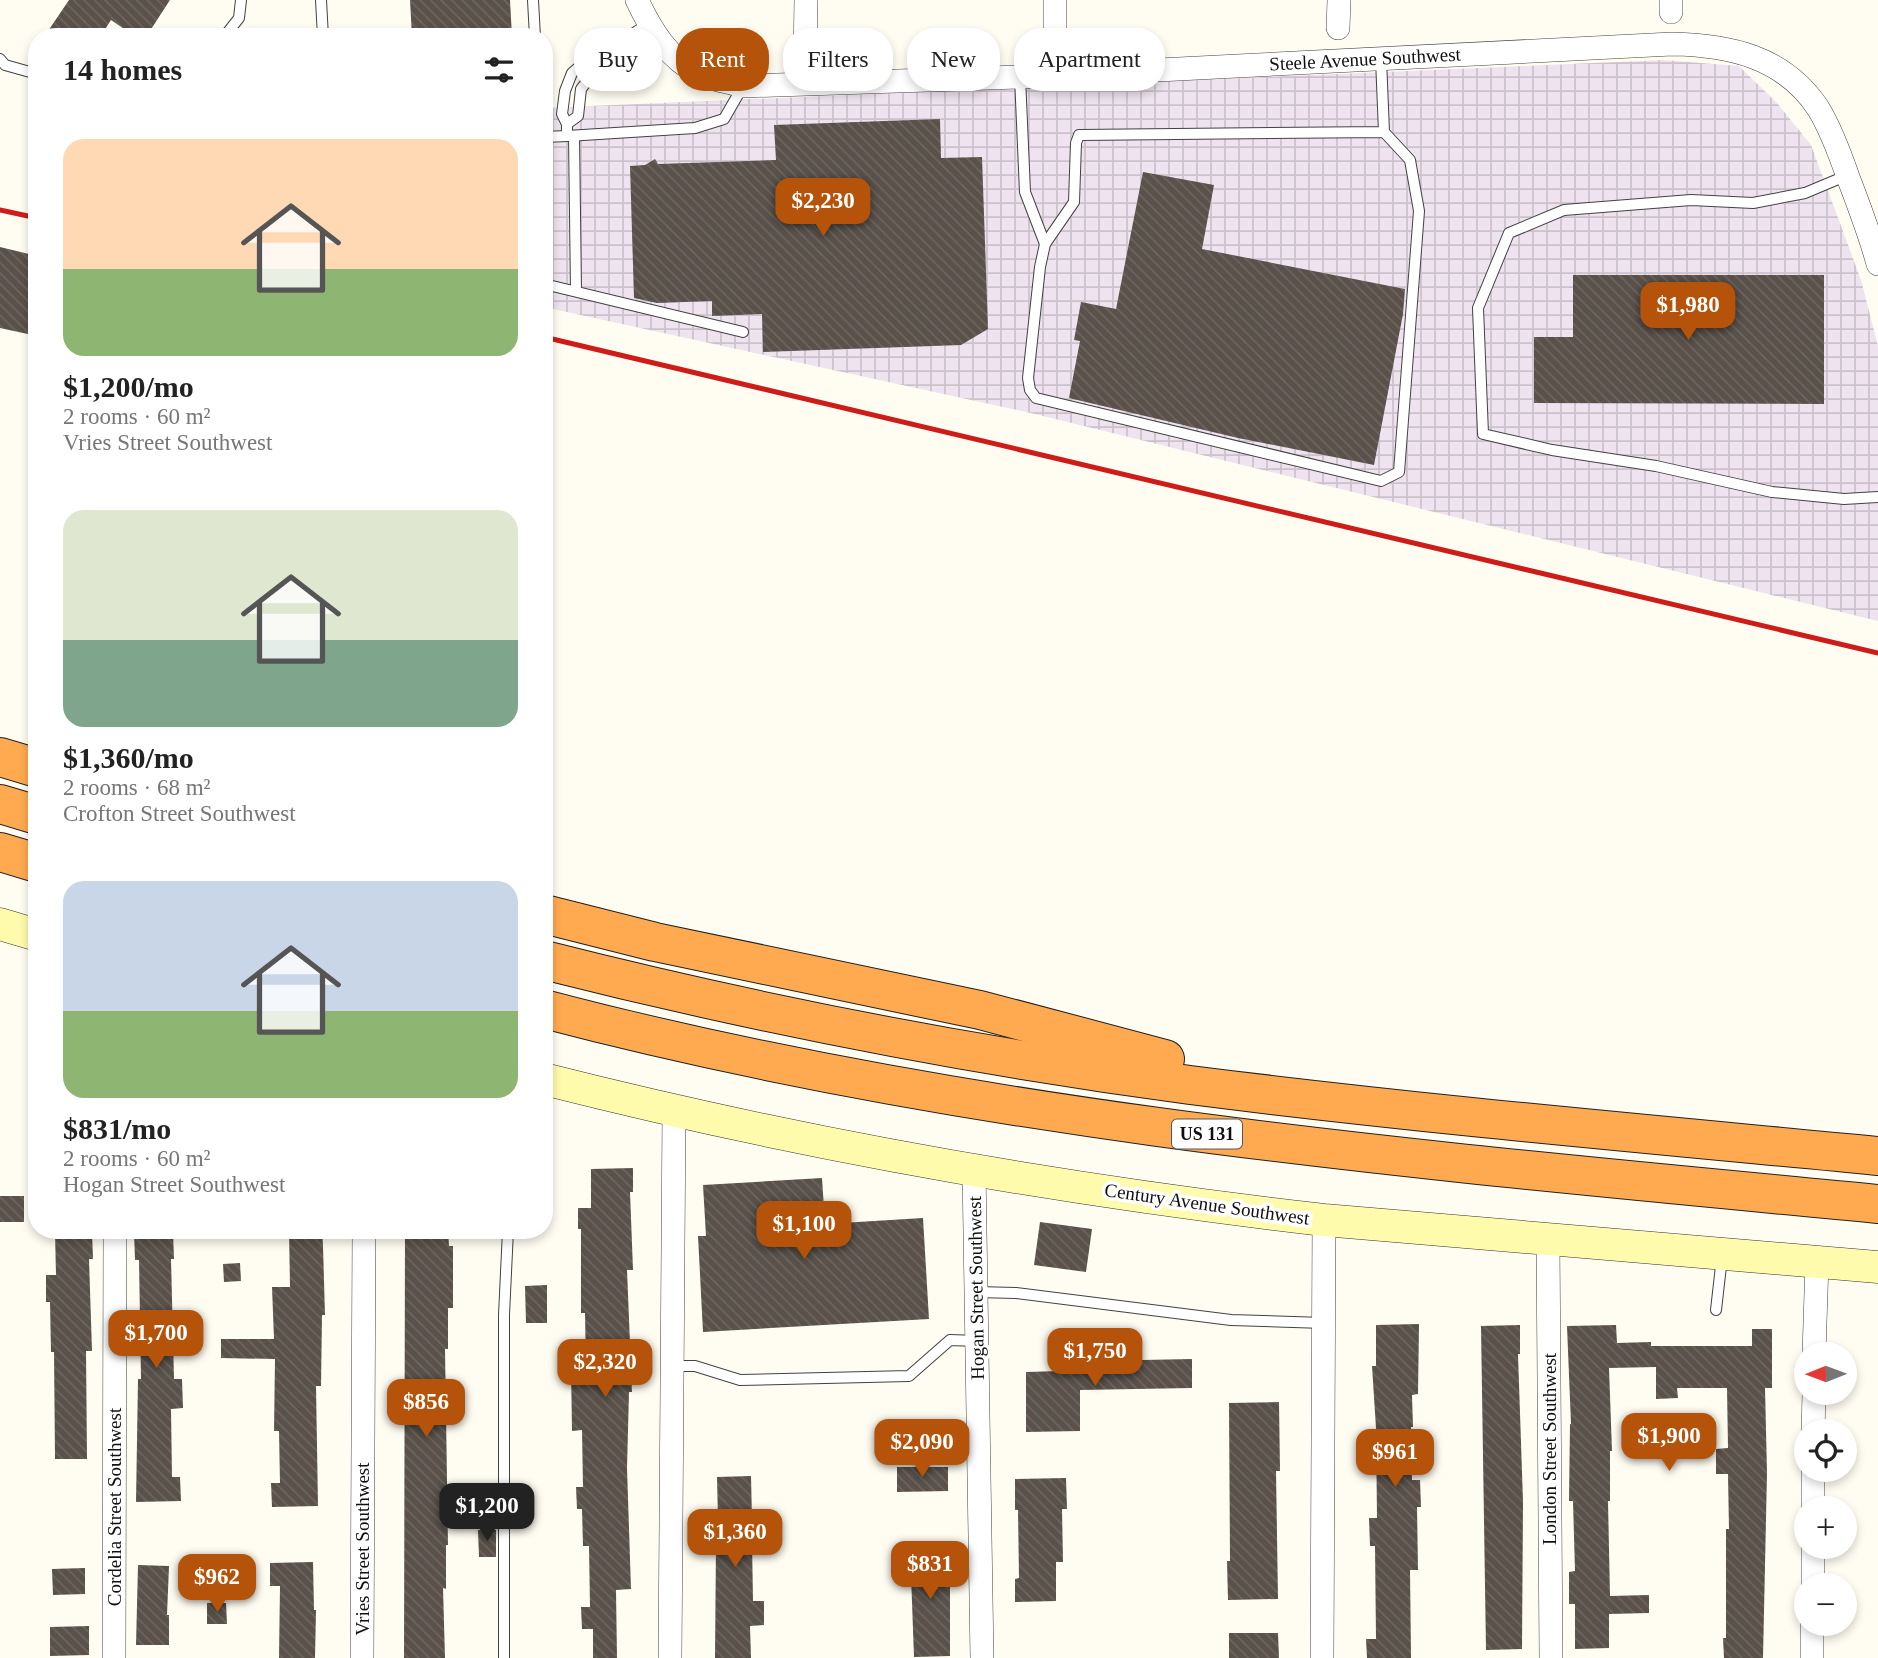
<!DOCTYPE html>
<html lang="en">
<head>
<meta charset="utf-8">
<style>
  :root { --surface:#fff; --page:#f6f6f6; --text:#222; --muted:#767676; --accent:#b45309 }
  body { margin:0; font-family:"Times New Roman",serif; background:var(--page); color:var(--text); height:100vh; display:flex; flex-direction:column; font-size:26px; white-space:nowrap }
  * { box-sizing:border-box; margin:0 }
  p { font-size:23px; color:var(--muted) }
  .icon { flex:none; width:38px; height:38px; fill:none; stroke:currentColor; stroke-width:2; stroke-linecap:round; stroke-linejoin:round }
  .map { position:relative; flex:1; overflow:hidden }
  .panel { position:absolute; left:28px; top:28px; width:525px; height:1211px; display:flex; flex-direction:column; background:var(--surface); border-radius:28px; box-shadow:0 4px 10px #0003 }
  .panel>* { flex:none }
  .banner { position:absolute; left:574px; top:28px; width:665px; height:63px; display:flex; gap:14px }
  .needle { width:46px; rotate:269deg }
  .controls { position:absolute; left:1794px; top:1342px; display:grid; gap:14px }
  .controls a { display:grid; place-items:center; width:63px; height:63px; border-radius:50%; background:var(--surface); box-shadow:0 4px 10px #0003; font-size:35px }
  .price { position:absolute; translate:-50% -60px; padding:0 16px; border-radius:14px; background:var(--accent); color:#fff; font-size:23px; line-height:46px; filter:drop-shadow(0 2px 4px #0008) }
  .price::after { content:''; position:absolute; left:50%; top:42px; width:21px; height:16px; margin-left:-10px; background:inherit; clip-path:polygon(0 0,100% 0,50% 100%) }
  .price.selected { background:#222; color:#fff }
  ul { padding:0; list-style:none }
  li { display:grid; align-content:center; gap:14px; height:371px; padding:0 35px }
  li span { display:grid; place-items:center; height:217px; border-radius:21px; color:#555 }
  li>.icon { margin-inline-start:auto }
  span .icon { width:126px; height:126px; fill:#fffc; stroke-width:1 }
  li b { font-size:30px }
  h2 { display:flex; justify-content:space-between; align-items:center; height:84px; padding:0 35px; font-size:30px }
  .tag { padding:0 24px; border-radius:28px; background:var(--surface); box-shadow:0 4px 10px #0003; font-size:24px; line-height:63px }
  .tag.selected { background:var(--accent); color:#fff }
  .map>svg:first-child { display:block }
</style>
</head>
<body>
<div class="map">
<svg width="1878" height="1658" viewBox="0 0 1878 1658">
  <defs>
    <pattern id="industrial-grid" width="8" height="8" patternUnits="userSpaceOnUse" patternTransform="scale(1.75)"><rect width="8" height="8" fill="#eee3ee"/><path d="M0 4h8M4 0v8" fill="none" stroke="#cbc2cb"/></pattern>
    <pattern id="building-back-hatch" width="6" height="6" patternUnits="userSpaceOnUse" patternTransform="scale(1.75)"><rect width="6" height="6" fill="#59514a"/><path d="M-1 5l2 2M0 0l6 6M5-1l2 2" fill="none" stroke="#6c6560"/></pattern>
  </defs>
  <rect width="100%" height="100%" fill="#fffdf2"/>
  <polygon fill="url(#industrial-grid)" points="1663,60 1739,66 1777,103 1811,145 1861,280 1878,346 1878,621 1035,414 544,307 544,108"/>
  <g fill="url(#building-back-hatch)">
    <polygon points="69,0 170,0 146,37 136,37 111,20 100,37 44,37"/>
    <polygon points="410,0 510,0 512,37 412,37"/>
    <polygon points="940,119 941,158 982,157 988,329 961,345 763,352 762,314 712,316 712,301 657,303 634,298 630,166 645,165 655,159 658,164 776,160 774,125"/>
    <polygon points="1143,172 1214,185 1202,249 1405,289 1403,314 1374,465 1238,438 1069,398 1080,341 1074,340 1081,302 1116,309"/>
    <polygon points="0,247 37,256 37,336 0,328"/>
    <polygon points="1573,275 1824,275 1824,404 1534,403 1534,337 1573,337"/>
    <polygon points="633,1168 633,1192 630,1192 633,1270 627,1270 632,1392 629,1392 627,1468 631,1589 616,1590 617,1658 593,1658 593,1629 582,1629 581,1607 590,1607 589,1546 583,1546 582,1509 577,1509 576,1487 583,1487 582,1430 572,1431 571,1368 586,1367 585,1313 581,1313 581,1229 578,1229 578,1208 591,1208 591,1169"/>
    <polygon points="822,1178 825,1224 923,1218 929,1319 703,1332 698,1236 706,1236 703,1185"/>
    <rect x="0" y="1196" width="24" height="26"/>
    <polygon points="1040,1222 1092,1229 1086,1272 1034,1265"/>
    <polygon points="289,1230 322,1230 323,1246 325,1315 322,1315 321,1386 316,1386 318,1506 272,1507 271,1483 280,1483 279,1431 274,1431 275,1359 221,1358 221,1339 274,1339 272,1287 290,1287"/>
    <polygon points="405,1230 448,1230 449,1246 453,1246 453,1308 448,1308 448,1349 445,1349 448,1545 446,1545 446,1589 443,1588 445,1658 404,1658"/>
    <polygon points="55,1232 92,1232 93,1259 89,1259 92,1351 86,1351 87,1459 55,1459 54,1352 51,1352 50,1302 46,1302 46,1275 56,1275"/>
    <polygon points="134,1232 173,1232 174,1259 171,1259 174,1379 182,1379 183,1408 171,1409 172,1477 180,1477 181,1501 136,1502 138,1379 141,1379 139,1260 135,1260"/>
    <polygon points="240,1263 241,1281 224,1282 223,1264"/>
    <polygon points="547,1285 547,1323 526,1323 525,1286"/>
    <polygon points="1419,1324 1418,1394 1412,1395 1413,1427 1411,1427 1412,1480 1420,1480 1421,1507 1417,1507 1418,1570 1410,1570 1411,1658 1367,1658 1366,1639 1376,1639 1375,1546 1370,1546 1369,1518 1377,1518 1376,1428 1372,1366 1376,1366 1376,1325"/>
    <polygon points="1520,1325 1520,1354 1518,1354 1523,1502 1522,1649 1486,1650 1481,1326"/>
    <polygon points="1616,1325 1617,1343 1651,1342 1651,1346 1752,1346 1752,1329 1772,1329 1772,1388 1765,1388 1767,1473 1763,1658 1724,1658 1723,1638 1726,1638 1726,1529 1729,1529 1728,1474 1716,1474 1716,1449 1728,1448 1727,1388 1677,1388 1678,1398 1656,1399 1656,1367 1609,1368 1612,1451 1610,1451 1610,1501 1608,1501 1610,1596 1649,1595 1649,1613 1609,1614 1609,1648 1575,1649 1575,1604 1569,1604 1569,1572 1575,1571 1573,1501 1569,1501 1570,1424 1571,1424 1567,1326"/>
    <polygon points="1192,1359 1192,1388 1080,1390 1080,1431 1026,1432 1026,1372 1092,1370 1092,1361"/>
    <polygon points="1279,1402 1280,1471 1276,1471 1278,1599 1228,1600 1227,1561 1230,1561 1229,1403"/>
    <polygon points="897,1467 948,1467 948,1491 897,1492"/>
    <polygon points="751,1476 752,1519 756,1519 757,1542 752,1542 753,1601 764,1601 764,1625 750,1626 751,1658 715,1658 716,1543 713,1543 713,1520 718,1520 717,1477"/>
    <polygon points="1066,1478 1067,1509 1062,1509 1063,1562 1056,1562 1056,1601 1015,1602 1015,1579 1019,1578 1018,1510 1015,1510 1015,1479"/>
    <polygon points="478,1530 496,1530 496,1557 479,1557"/>
    <polygon points="907,1549 950,1549 950,1656 914,1657 911,1575 907,1575"/>
    <polygon points="313,1562 314,1610 316,1610 315,1658 279,1658 280,1586 270,1586 270,1563"/>
    <polygon points="138,1565 169,1566 167,1615 169,1615 169,1645 136,1645"/>
    <polygon points="85,1568 85,1594 53,1595 52,1569"/>
    <polygon points="207,1603 226,1603 227,1624 207,1624"/>
    <polygon points="89,1626 89,1655 50,1656 50,1627"/>
    <polygon points="1229,1633 1278,1633 1279,1658 1229,1658"/>
  </g>
  <g fill="none" stroke-linecap="round" stroke-linejoin="round">
    <defs>
      <g id="lane">
        <polyline points="321,0 323,37"/>
        <polyline points="533,0 535,37"/>
        <polyline points="224,37 239,18 241,0"/>
        <polyline points="0,59 5,65 37,74"/>
        <polyline points="1381,59 1384,132 1079,135 1076,143 1074,202 1045,244 1040,267 1028,378 1030,390 1036,398 1381,481 1399,472 1419,211 1410,160 1384,132"/>
        <polyline points="1020,77 1025,192 1045,244"/>
        <polyline points="567,124 578,116 581,89 595,71 624,50 625,39"/>
        <polyline points="567,136 695,128 724,119 743,86"/>
        <polyline points="574,136 576,291"/>
        <polyline points="544,137 567,136 567,124 562,114 565,91 572,73 611,39 625,39 648,24"/>
        <polyline points="1848,175 1805,193 1753,203 1691,200 1564,210 1509,233 1478,308 1483,434 1552,450 1656,466 1772,492 1844,499 1878,497"/>
        <polyline points="544,284 743,332"/>
        <polyline points="976,1292 1016,1293 1231,1320 1324,1323"/>
        <polyline points="1716,1310 1722,1257"/>
        <polyline points="672,1366 695,1366 740,1380 909,1376 950,1340 977,1341"/>
        <polyline points="504,1658 504,1315 508,1230"/>
      </g>
      <g id="street">
        <path d="M637 0C651 30 669 60 700 74 713 80 729 82 743 86L1020 77 1672 44C1730 45 1784 57 1818 108 1831 129 1840 154 1848 177 1859 206 1870 234 1878 264"/>
        <polyline points="1671,12 1671,0"/>
        <polyline points="1338,28 1339,0"/>
        <polyline points="1055,46 1055,0"/>
        <polyline points="805,59 806,0"/>
        <polyline points="974,1170 982,1658"/>
        <polyline points="1548,1240 1551,1658"/>
        <polyline points="1814,1354 1817,1262"/>
        <polyline points="1813,1432 1814,1393"/>
        <polyline points="1813,1508 1813,1470"/>
        <polyline points="1813,1586 1813,1547"/>
        <polyline points="114,1658 115,1230"/>
        <polyline points="362,1658 364,1230"/>
        <polyline points="670,1658 674,1112"/>
        <polyline points="1322,1658 1324,1220"/>
        <polyline points="1812,1658 1812,1624"/>
      </g>
      <g id="secondary">
        <polyline points="0,924 37,935"/>
        <path d="M544 1079C800 1144 1062 1190 1324 1220L1878 1267"/>
      </g>
      <g id="highway">
        <polyline points="0,757 37,768"/>
        <polyline points="0,804 37,815"/>
        <polyline points="0,852 37,863"/>
        <polyline points="544,914 655,942 980,1010 1165,1059"/>
        <path d="M544 960C757 1014 972 1056 1190 1085 1419 1114 1648 1134 1878 1156"/>
        <path d="M544 1009C980 1124 1431 1161 1878 1204"/>
      </g>
    </defs>
    <use href="#lane" stroke="#424242" stroke-width="12"/>
    <use href="#street" stroke="#424242" stroke-width="24"/>
    <use href="#secondary" stroke="#313131" stroke-width="33"/>
    <use href="#highway" stroke="#202020" stroke-width="40"/>
    <use href="#lane" stroke="#fff" stroke-width="10"/>
    <use href="#street" stroke="#fff" stroke-width="23"/>
    <use href="#secondary" stroke="#fffbad" stroke-width="32"/>
    <use href="#highway" stroke="#ffaa50" stroke-width="38"/>
    <g stroke="#ce1c19" stroke-width="5">
      <polyline points="0,210 37,218"/>
      <polyline points="544,337 1878,653"/>
    </g>
  </g>
  <g text-anchor="middle" dominant-baseline="central" stroke-width="7" stroke-linejoin="round" paint-order="stroke">
    <rect fill="#fff" stroke="#575757" stroke-width="2" x="1172" y="1119.5" width="70" height="29" rx="5"/>
    <g font-size="18" font-weight="bold" fill="#0f0f0f">
      <text x="1207" y="1134">US 131</text>
    </g>
    <g font-size="19" fill="#0f0f0f" stroke="#fff">
      <text transform="translate(1365 59) rotate(-3)">Steele Avenue Southwest</text>
      <text transform="translate(1207 1204) rotate(8)">Century Avenue Southwest</text>
      <text transform="translate(976 1288) rotate(-91)">Hogan Street Southwest</text>
      <text transform="translate(1549 1449) rotate(-90)">London Street Southwest</text>
      <text transform="translate(114 1507) rotate(-90)">Cordelia Street Southwest</text>
      <text transform="translate(362 1549) rotate(-90)">Vries Street Southwest</text>
    </g>
  </g>
</svg>
<div class="controls">
<a><svg class="needle" viewBox="-14 -14 28 28"><path d="M0-13l5 13h-10z" fill="#e53935"/><path d="M0 13l5-13h-10z" fill="#767676"/></svg></a>
<a><svg class="icon" aria-label="locate" viewBox="0 0 24 24"><circle cx="12" cy="12" r="6"/><path d="M12 2v4M12 18v4M2 12h4M18 12h4"/></svg></a>
<a>+</a>
<a>−</a>
</div>
<b class="price" style="left:823px;top:238px">$2,230</b>
<b class="price" style="left:1688px;top:342px">$1,980</b>
<b class="price" style="left:804px;top:1261px">$1,100</b>
<b class="price" style="left:156px;top:1370px">$1,700</b>
<b class="price" style="left:1095px;top:1388px">$1,750</b>
<b class="price" style="left:605px;top:1399px">$2,320</b>
<b class="price" style="left:426px;top:1439px">$856</b>
<b class="price" style="left:1669px;top:1473px">$1,900</b>
<b class="price" style="left:922px;top:1479px">$2,090</b>
<b class="price" style="left:1395px;top:1489px">$961</b>
<b class="price selected" style="left:487px;top:1543px">$1,200</b>
<b class="price" style="left:735px;top:1569px">$1,360</b>
<b class="price" style="left:930px;top:1601px">$831</b>
<b class="price" style="left:217px;top:1614px">$962</b>
<div class="banner">
<a class="tag">Buy</a>
<a class="tag selected">Rent</a>
<a class="tag">Filters</a>
<a class="tag">New</a>
<a class="tag">Apartment</a>
</div>
<section class="panel">
<h2>14 homes<svg class="icon" aria-label="filters" viewBox="0 0 24 24"><path d="M4 7h16M4 17h16"/><circle cx="9" cy="7" r="2"/><circle cx="15" cy="17" r="2"/></svg></h2>
<ul>
<li><span style="background:linear-gradient(#ffd9b3 60%,#8fb573 0)"><svg class="icon" aria-label="home" viewBox="0 0 24 24"><path d="M3 11l9-7 9 7M6 9v11h12V9"/></svg></span><div><b>$1,200/mo</b><p>2 rooms · 60 m²</p><p>Vries Street Southwest</p></div></li>
<li><span style="background:linear-gradient(#dfe7d0 60%,#7fa58c 0)"><svg class="icon" aria-label="home" viewBox="0 0 24 24"><path d="M3 11l9-7 9 7M6 9v11h12V9"/></svg></span><div><b>$1,360/mo</b><p>2 rooms · 68 m²</p><p>Crofton Street Southwest</p></div></li>
<li><span style="background:linear-gradient(#c9d6e8 60%,#8fb573 0)"><svg class="icon" aria-label="home" viewBox="0 0 24 24"><path d="M3 11l9-7 9 7M6 9v11h12V9"/></svg></span><div><b>$831/mo</b><p>2 rooms · 60 m²</p><p>Hogan Street Southwest</p></div></li>
</ul>
</section>
</div>
</body>
</html>
